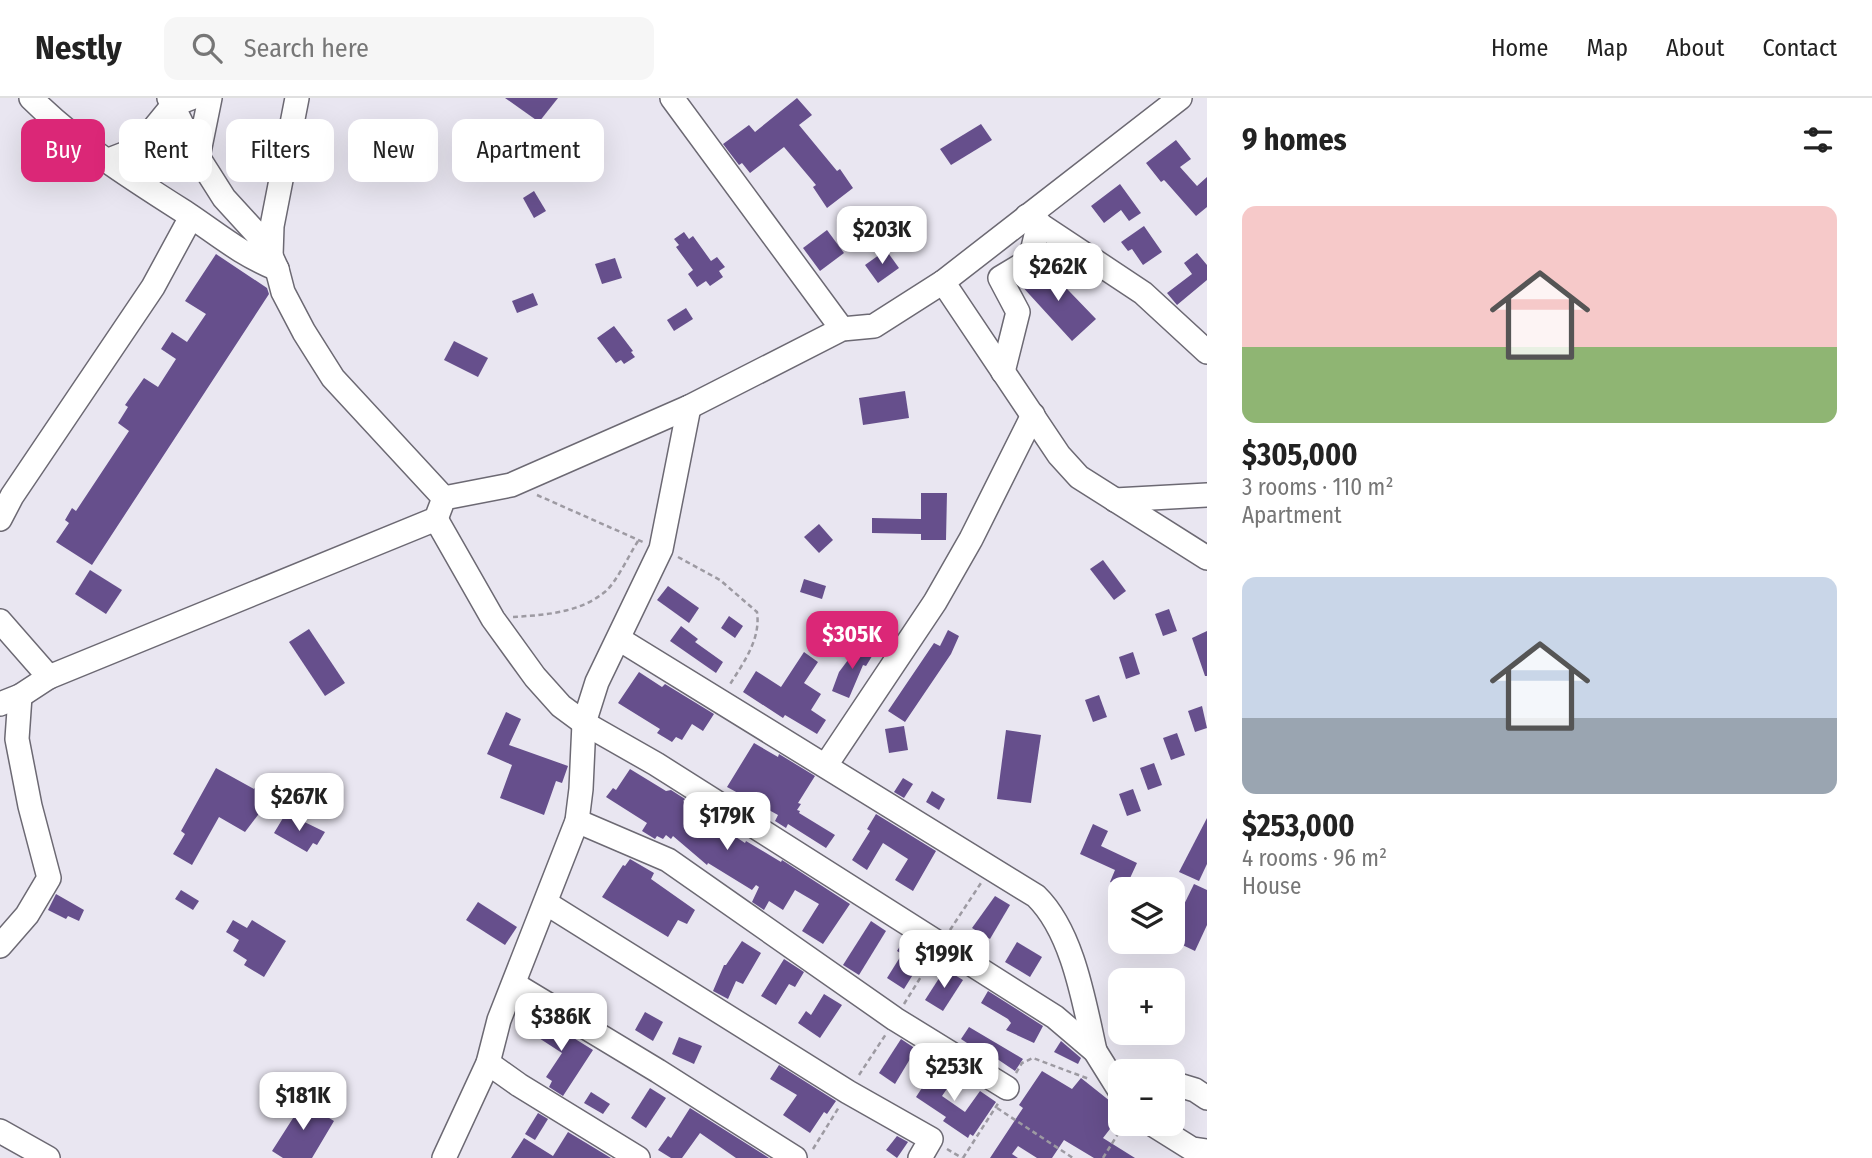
<!DOCTYPE html>
<html lang="en">
<head>
<meta charset="utf-8">
<style>
  :root { --surface:#fff; --page:#f6f6f6; --text:#222; --muted:#767676; --line:#e0e0e0; --accent:#db2777 }
  body { margin:0; font-family:"Fira Sans Condensed",sans-serif; background:var(--page); color:var(--text); height:100vh; display:flex; flex-direction:column; font-size:26px; white-space:nowrap }
  * { box-sizing:border-box; margin:0 }
  p { font-size:23px; color:var(--muted) }
  .icon { flex:none; width:38px; height:38px; fill:none; stroke:currentColor; stroke-width:2; stroke-linecap:round; stroke-linejoin:round }
  .map { position:relative; flex:1; overflow:hidden }
  .panel { display:flex; flex-direction:column; background:var(--surface); width:665px }
  .panel>* { flex:none }
  .top-card { position:absolute; left:21px; top:21px; width:665px; height:63px; display:flex; gap:14px }
  .fabs { position:absolute; left:1108px; top:779px; display:grid; gap:14px }
  .fabs a { display:grid; place-items:center; width:77px; height:77px; border-radius:14px; background:var(--surface); box-shadow:0 7px 28px #0002; font-size:35px }
  .price { position:absolute; translate:-50% -60px; padding:0 16px; border-radius:14px; background:#fff; color:#222; font-size:23px; line-height:46px; filter:drop-shadow(0 2px 4px #0008) }
  .price::after { content:''; position:absolute; left:50%; top:42px; width:21px; height:16px; margin-left:-10px; background:inherit; clip-path:polygon(0 0,100% 0,50% 100%) }
  .price.current { background:var(--accent); color:#fff }
  ul { padding:0; list-style:none }
  li { display:grid; align-content:center; gap:14px; height:371px; padding:0 35px }
  li span { display:grid; place-items:center; height:217px; border-radius:14px; color:#555 }
  li>.icon { margin-inline-start:auto }
  span .icon { width:126px; height:126px; fill:#fffc; stroke-width:1 }
  li b { font-size:30px }
  h2 { display:flex; justify-content:space-between; align-items:center; height:84px; padding:0 35px; font-size:30px }
  .pill { padding:0 24px; border-radius:14px; background:var(--surface); box-shadow:0 7px 28px #0002; font-size:24px; line-height:63px }
  .pill.current { background:var(--accent); color:#fff }
  header { display:flex; align-items:center; gap:42px; box-sizing:border-box; height:98px; padding:0 35px; background:var(--surface); border-bottom:2px solid var(--line) }
  header strong { font-size:33px }
  nav { display:flex; gap:38px; margin-inline-start:auto; font-size:24px }
  .search { width:490px; height:63px; background:var(--page); display:flex; align-items:center; gap:18px; box-sizing:border-box; padding:0 24px; border-radius:14px; color:var(--muted); font-size:26px }
  main { display:flex; flex:1; min-height:0 }
  .map>svg:first-child { display:block }
</style>
</head>
<body>
<header>
<strong>Nestly</strong>
<div class="search"><svg class="icon" aria-label="search" viewBox="0 0 24 24"><circle cx="10" cy="10" r="6"/><path d="M15 15l6 6"/></svg>Search here</div>
<nav><a>Home</a><a>Map</a><a>About</a><a>Contact</a></nav>
</header>
<main>
<div class="map">
<svg width="1207" height="1060" viewBox="0 0 1207 1060">
  <rect width="100%" height="100%" fill="#e9e6f1"/>
  <g fill="#664f8c">
    <polygon points="505,0 558,0 539,24"/>
    <polygon points="797,0 812,17 799,27 837,73 840,71 853,90 827,110 813,89 816,87 784,49 750,75 742,65 739,67 723,46 749,27 755,34"/>
    <polygon points="981,26 992,42 951,67 940,51"/>
    <rect x="492" y="27" width="19" height="17"/>
    <polygon points="1176,42 1191,61 1180,69 1197,88 1207,79 1207,109 1196,118 1166,84 1164,82 1161,84 1146,65"/>
    <polygon points="1120,86 1141,115 1129,123 1121,112 1104,125 1091,108"/>
    <polygon points="534,93 546,113 534,120 523,100"/>
    <polygon points="1144,128 1162,154 1143,167 1132,151 1128,153 1121,144"/>
    <polygon points="827,132 844,155 820,173 803,150"/>
    <polygon points="684,134 689,141 693,138 711,163 717,159 725,169 719,173 723,179 710,188 706,183 697,189 688,176 693,172 676,149 679,147 674,141"/>
    <polygon points="886,152 899,170 878,185 865,167"/>
    <polygon points="1197,155 1207,167 1207,182 1177,207 1167,195 1192,176 1184,165"/>
    <polygon points="216,156 267,190 269,196 92,467 56,444 69,425 65,422 72,410 76,413 129,333 118,325 128,309 125,307 144,280 158,289 176,261 161,251 172,234 187,244 206,216 185,203"/>
    <polygon points="615,160 622,180 602,186 595,166"/>
    <polygon points="1043,166 1096,221 1072,243 1019,185 1038,174"/>
    <polygon points="533,195 538,207 517,215 512,203"/>
    <polygon points="686,210 693,221 674,233 667,222"/>
    <polygon points="614,228 633,253 631,254 635,259 624,266 621,262 616,265 597,240"/>
    <polygon points="454,243 488,260 478,279 444,262"/>
    <polygon points="905,293 909,320 863,327 859,300"/>
    <polygon points="921,395 947,395 946,442 921,442 921,436 872,435 872,420 921,421"/>
    <polygon points="819,426 833,442 819,455 804,439"/>
    <polygon points="1103,462 1126,493 1114,502 1090,471"/>
    <polygon points="90,472 122,492 106,516 75,496"/>
    <polygon points="804,481 826,488 822,501 800,494"/>
    <polygon points="668,488 699,510 689,525 657,502"/>
    <polygon points="1169,511 1177,533 1163,538 1155,516"/>
    <polygon points="729,518 743,528 735,540 721,530"/>
    <polygon points="681,528 698,541 695,544 723,564 716,575 670,543"/>
    <polygon points="309,531 345,585 325,598 289,544"/>
    <polygon points="948,532 959,538 951,556 905,624 888,613 934,545 940,548"/>
    <polygon points="1207,533 1207,578 1205,578 1192,540"/>
    <polygon points="860,546 874,555 866,568 863,567 849,600 832,593 839,574"/>
    <polygon points="804,554 818,564 804,585 821,596 811,612 826,622 817,636 785,617 783,620 743,594 756,573 781,589"/>
    <polygon points="1133,554 1140,576 1126,581 1119,559"/>
    <polygon points="639,574 662,589 665,586 714,616 703,633 692,626 682,642 676,639 672,644 657,635 660,631 618,605"/>
    <polygon points="1099,597 1107,619 1093,624 1085,602"/>
    <polygon points="1202,608 1207,630 1195,634 1188,613"/>
    <polygon points="506,614 521,621 509,647 568,668 562,685 556,683 544,717 500,700 512,667 487,656"/>
    <polygon points="904,628 908,652 889,655 885,631"/>
    <polygon points="1006,632 1041,637 1031,705 997,701"/>
    <polygon points="1177,635 1185,657 1171,662 1163,640"/>
    <polygon points="754,645 778,659 779,656 815,678 798,705 801,706 797,712 800,713 799,715 835,737 826,750 788,726 786,730 775,723 778,717 727,689"/>
    <polygon points="1154,665 1162,687 1148,692 1140,670"/>
    <polygon points="216,670 254,691 262,679 275,687 261,713 245,734 219,719 192,767 173,756 185,736 181,733"/>
    <polygon points="630,671 666,693 671,692 685,701 683,703 692,710 745,745 746,743 781,764 782,762 850,806 823,846 802,833 819,806 795,792 783,812 769,803 764,812 752,804 759,789 756,787 752,792 708,765 707,767 673,738 671,741 666,737 663,741 657,738 655,741 642,733 647,725 606,699 613,690 616,692"/>
    <polygon points="903,680 913,686 904,700 894,694"/>
    <polygon points="1133,691 1141,713 1127,718 1119,696"/>
    <polygon points="932,693 945,701 939,712 926,704"/>
    <polygon points="286,715 325,734 317,747 313,745 307,754 274,735"/>
    <polygon points="876,716 936,753 913,793 895,782 908,761 883,745 867,772 852,762 870,733 867,731"/>
    <polygon points="1207,720 1207,766 1199,783 1179,774"/>
    <polygon points="1093,726 1108,733 1101,748 1137,765 1125,791 1110,784 1115,772 1080,756"/>
    <polygon points="630,761 654,775 651,781 695,812 687,826 678,822 668,839 602,799 623,767 625,768"/>
    <polygon points="1194,786 1207,792 1207,827 1195,853 1172,842 1172,831"/>
    <polygon points="181,792 199,803 193,812 175,801"/>
    <polygon points="56,796 84,812 79,823 68,818 66,821 48,812"/>
    <polygon points="995,798 1010,807 990,841 972,830"/>
    <polygon points="478,804 517,829 505,847 466,822"/>
    <polygon points="233,822 247,830 252,822 286,843 264,879 244,867 247,862 233,853 239,842 226,834"/>
    <polygon points="871,823 886,833 859,877 843,867"/>
    <polygon points="905,840 927,854 904,891 887,880 902,856 897,853"/>
    <polygon points="742,843 761,855 743,886 736,883 728,901 713,893 724,867 726,867"/>
    <polygon points="1017,844 1042,859 1030,879 1005,864"/>
    <polygon points="784,861 804,874 795,889 789,886 776,907 761,898"/>
    <polygon points="945,871 963,882 943,913 925,902"/>
    <polygon points="988,893 1043,928 1034,945 1006,932 1011,925 1008,921 981,905"/>
    <polygon points="824,896 842,907 820,940 798,925 806,913 811,917"/>
    <polygon points="645,914 663,924 653,943 635,932"/>
    <polygon points="535,916 593,952 563,998 549,989 552,983 546,979 562,955 525,931"/>
    <polygon points="969,929 1023,961 1015,973 975,946 973,949 961,941"/>
    <polygon points="679,939 702,948 694,966 672,956"/>
    <polygon points="901,941 916,951 895,986 879,975"/>
    <polygon points="1061,943 1081,960 1078,966 1054,954"/>
    <polygon points="939,964 957,976 942,998 965,1014 980,993 996,1004 973,1038 970,1036 968,1040 943,1023 946,1019 916,999"/>
    <polygon points="779,967 836,1003 827,1016 824,1014 810,1035 783,1017 797,997 770,981"/>
    <polygon points="1042,973 1072,991 1081,980 1120,1011 1120,1018 1103,1040 1135,1060 1094,1060 1064,1042 1052,1060 1037,1060 1018,1048 1012,1056 1018,1060 990,1060 1023,1010 1019,1007"/>
    <polygon points="650,990 666,1000 646,1030 631,1020"/>
    <polygon points="591,994 610,1006 603,1016 584,1005"/>
    <polygon points="295,999 334,1023 312,1060 283,1060 272,1053 295,1017 287,1012"/>
    <polygon points="690,1010 769,1060 736,1060 700,1035 682,1060 671,1060 658,1052 668,1038 671,1040"/>
    <polygon points="538,1015 548,1021 535,1042 525,1036"/>
    <polygon points="568,1034 611,1060 511,1060 524,1040 553,1058"/>
    <polygon points="897,1038 908,1044 897,1060 886,1052"/>
  </g>
  <g fill="none" stroke-linecap="round" stroke-linejoin="round">
    <defs>
      <g id="minor">
        <path d="M31 0C77 46 131 80 186 115 219 137 239 155 277 171"/>
        <polyline points="169,0 198,59 224,100 256,135 271,158 277,171 283,194 304,234 333,280 444,400"/>
        <polyline points="672,0 842,231"/>
        <polyline points="198,59 210,0"/>
        <polyline points="106,63 137,51 173,7 191,0"/>
        <polyline points="1027,118 1143,195 1207,254"/>
        <polyline points="271,158 272,128 297,0"/>
        <polyline points="943,184 1059,357 1079,379 1207,460"/>
        <polyline points="1003,274 1018,214 1000,180 1030,162 1039,125"/>
        <polyline points="1115,402 1207,397"/>
        <polyline points="0,421 12,398 153,189 191,119"/>
        <polyline points="436,421 493,521 535,579 561,608 584,625 656,666 1055,919 1095,953 1120,993"/>
        <polyline points="0,523 49,579"/>
        <path d="M619 541 1036 798C1073 834 1084 904 1095 953"/>
        <polyline points="0,606 20,598 49,579 436,421 444,400 511,387 689,309 842,231 874,228 943,184 1180,0"/>
        <polyline points="826,667 935,504 971,441 1033,317"/>
        <polyline points="577,723 668,762 895,921 1007,990"/>
        <polyline points="546,805 848,994 931,1041 920,1060"/>
        <polyline points="0,848 27,817 49,780 30,708 17,641 20,598"/>
        <polyline points="514,886 658,973 795,1060"/>
        <polyline points="488,965 519,987 638,1060"/>
        <polyline points="1172,985 1195,992 1207,1000"/>
        <polyline points="1152,1026 1192,1051 1207,1053"/>
        <polyline points="0,1033 48,1060"/>
        <polyline points="444,1060 488,965 499,922 577,723 581,691 584,625 597,584 661,451 689,309"/>
      </g>
    </defs>
    <use href="#minor" stroke="#6c6973" stroke-width="26"/>
    <g stroke="#9d9aa2" stroke-width="2.5" stroke-dasharray="5 3.5" stroke-linecap="butt">
      <polyline points="537,397 643,444"/>
      <path d="M678 459 720 482 757 514C761 542 743 565 729 588"/>
      <path d="M513 519C545 517 580 515 606 493 617 483 629 457 638 443"/>
      <polyline points="950,832 981,785"/>
      <polyline points="904,906 932,861"/>
      <polyline points="1016,975 1022,965 1033,960 1089,981"/>
      <polyline points="859,977 886,936"/>
      <polyline points="997,1010 1073,1060"/>
      <polyline points="813,1051 839,1009"/>
      <polyline points="947,1051 962,1060"/>
      <polyline points="963,1060 999,1004"/>
      <polyline points="1103,1060 1124,1026"/>
    </g>
    <use href="#minor" stroke="#fff" stroke-width="23"/>
  </g>
</svg>
<div class="fabs">
<a><svg class="icon" aria-label="layers" viewBox="0 0 24 24"><path d="M12 4l9 5-9 5-9-5zM3 14l9 5 9-5"/></svg></a>
<a>+</a>
<a>−</a>
</div>
<b class="price" style="left:882px;top:168px">$203K</b>
<b class="price" style="left:1058px;top:205px">$262K</b>
<b class="price current" style="left:852px;top:573px">$305K</b>
<b class="price" style="left:299px;top:735px">$267K</b>
<b class="price" style="left:727px;top:754px">$179K</b>
<b class="price" style="left:944px;top:892px">$199K</b>
<b class="price" style="left:561px;top:955px">$386K</b>
<b class="price" style="left:954px;top:1005px">$253K</b>
<b class="price" style="left:303px;top:1034px">$181K</b>
<div class="top-card">
<a class="pill current">Buy</a>
<a class="pill">Rent</a>
<a class="pill">Filters</a>
<a class="pill">New</a>
<a class="pill">Apartment</a>
</div>
</div>
<section class="panel">
<h2>9 homes<svg class="icon" aria-label="filters" viewBox="0 0 24 24"><path d="M4 7h16M4 17h16"/><circle cx="9" cy="7" r="2"/><circle cx="15" cy="17" r="2"/></svg></h2>
<ul>
<li><span style="background:linear-gradient(#f6c9c9 65%,#8fb573 0)"><svg class="icon" aria-label="home" viewBox="0 0 24 24"><path d="M3 11l9-7 9 7M6 9v11h12V9"/></svg></span><div><b>$305,000</b><p>3 rooms · 110 m²</p><p>Apartment</p></div></li>
<li><span style="background:linear-gradient(#c9d6e8 65%,#9aa5b1 0)"><svg class="icon" aria-label="home" viewBox="0 0 24 24"><path d="M3 11l9-7 9 7M6 9v11h12V9"/></svg></span><div><b>$253,000</b><p>4 rooms · 96 m²</p><p>House</p></div></li>
</ul>
</section>
</main>
</body>
</html>
